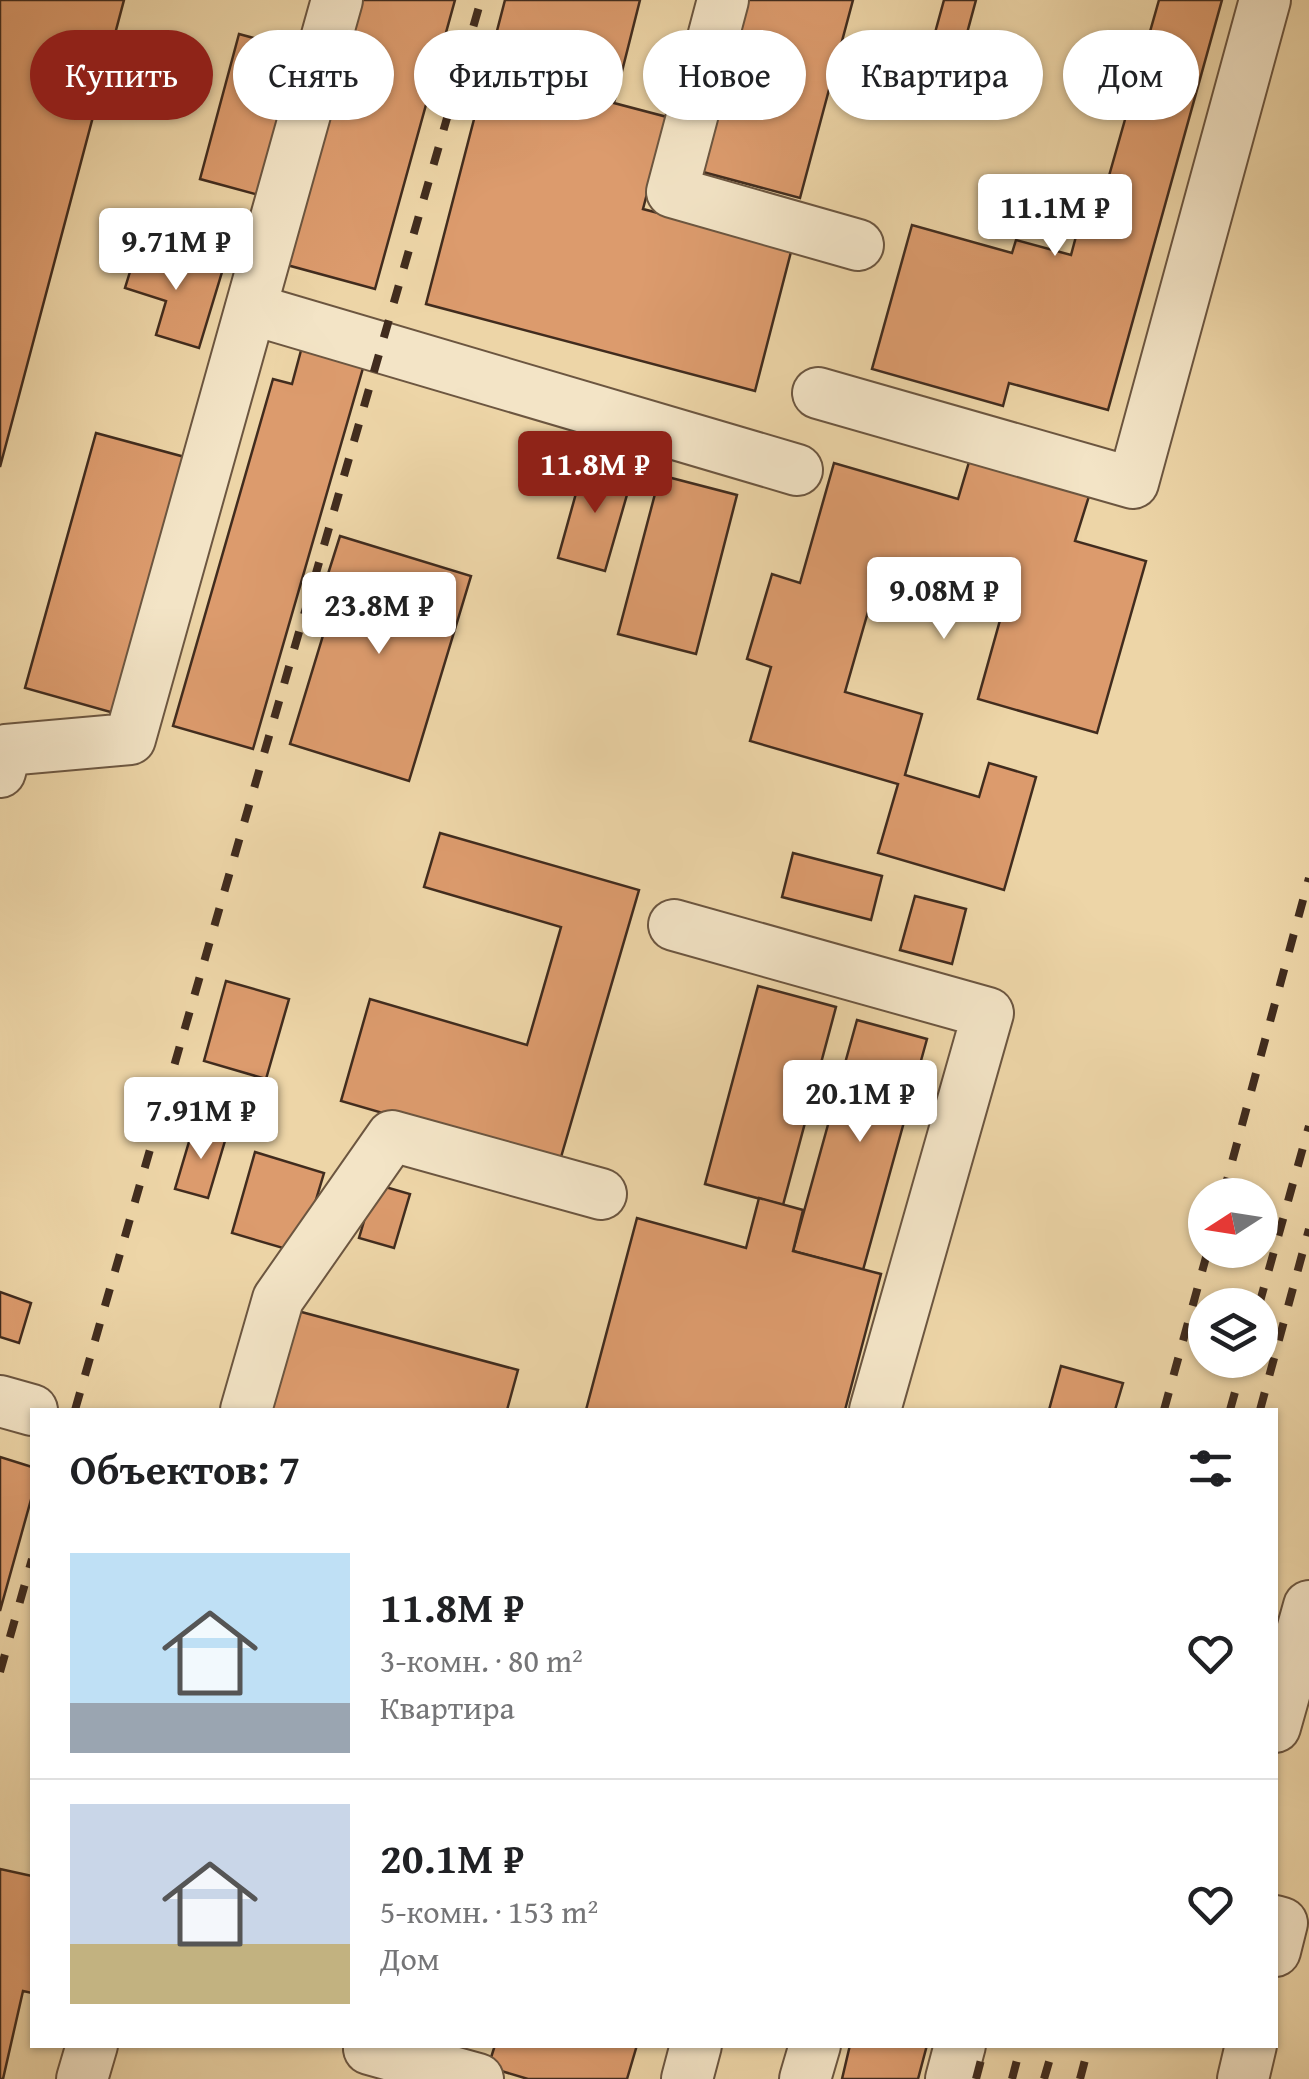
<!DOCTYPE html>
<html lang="ru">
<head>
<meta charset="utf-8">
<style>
  :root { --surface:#fff; --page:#f6f6f6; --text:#202124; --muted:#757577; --line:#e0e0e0; --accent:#8f2418 }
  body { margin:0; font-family:"Gentium Book Plus",serif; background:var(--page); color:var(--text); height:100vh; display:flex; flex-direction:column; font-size:38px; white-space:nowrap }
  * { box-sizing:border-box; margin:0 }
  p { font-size:32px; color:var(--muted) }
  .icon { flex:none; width:55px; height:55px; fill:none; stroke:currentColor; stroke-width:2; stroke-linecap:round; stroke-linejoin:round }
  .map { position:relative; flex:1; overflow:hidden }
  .drawer { position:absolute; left:30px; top:1408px; width:1248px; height:640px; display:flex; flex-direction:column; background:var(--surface); border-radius:0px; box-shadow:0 2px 8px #0004 }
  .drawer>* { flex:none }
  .top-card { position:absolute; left:30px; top:30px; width:1250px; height:90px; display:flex; gap:20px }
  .needle { width:65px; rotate:258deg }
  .tools { position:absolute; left:1188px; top:1178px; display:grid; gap:20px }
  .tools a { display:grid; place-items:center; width:90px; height:90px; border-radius:50%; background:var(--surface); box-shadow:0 2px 8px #0004; font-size:50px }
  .price { position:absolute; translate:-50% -85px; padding:0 22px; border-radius:10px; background:#fff; color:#222; font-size:32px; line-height:65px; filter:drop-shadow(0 2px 5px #0008) }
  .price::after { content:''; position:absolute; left:50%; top:60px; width:30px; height:22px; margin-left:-15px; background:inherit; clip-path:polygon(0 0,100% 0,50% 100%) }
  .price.active { background:var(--accent); color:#fff }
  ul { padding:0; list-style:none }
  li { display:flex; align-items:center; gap:30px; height:250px; padding:0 40px }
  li+li { border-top:2px solid var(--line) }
  li span { display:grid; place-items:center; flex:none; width:280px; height:200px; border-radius:0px; color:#555 }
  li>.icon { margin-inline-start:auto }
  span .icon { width:120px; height:120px; fill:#fffc; stroke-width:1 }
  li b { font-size:42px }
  h2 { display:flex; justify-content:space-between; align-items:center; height:120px; padding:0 40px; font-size:42px }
  .chip { padding:0 35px; border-radius:45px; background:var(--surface); box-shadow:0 2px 8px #0004; font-size:35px; line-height:90px }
  .chip.active { background:var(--accent); color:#fff }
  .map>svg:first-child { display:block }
</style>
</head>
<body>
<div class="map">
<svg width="1309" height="2079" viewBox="0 0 1309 2079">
  <rect width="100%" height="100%" fill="#edd5a7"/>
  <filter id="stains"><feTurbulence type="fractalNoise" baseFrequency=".002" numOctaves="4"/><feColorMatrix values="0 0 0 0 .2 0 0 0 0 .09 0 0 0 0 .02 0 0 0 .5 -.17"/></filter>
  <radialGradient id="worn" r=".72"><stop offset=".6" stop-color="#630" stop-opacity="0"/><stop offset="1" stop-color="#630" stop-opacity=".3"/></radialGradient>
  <g fill="#dc9b6d" stroke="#412c1e" stroke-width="2.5">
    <polygon points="0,0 124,0 0,467"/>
    <polygon points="349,0 455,0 375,289 276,262"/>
    <polygon points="505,0 640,0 614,103 667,117 643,209 792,248 755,391 426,304"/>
    <polygon points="748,0 853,0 800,198 703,172"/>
    <polygon points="944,0 976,0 960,59 930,51"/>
    <polygon points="1159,0 1222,0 1108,410 1009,383 1003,406 872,369 912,225 1012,253 1016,240 1071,255 1086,199 1101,204"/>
    <polygon points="239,34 305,52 266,197 200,179"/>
    <polygon points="138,246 222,272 199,348 156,335 166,301 125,288"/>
    <polygon points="303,343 365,361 253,749 173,726 273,379 292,384"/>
    <polygon points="96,433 192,459 121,715 25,688"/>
    <polygon points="585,461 633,474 605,571 558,558"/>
    <polygon points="969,462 1089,496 1075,541 1146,561 1097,733 978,699 1002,613 878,577 845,692 922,714 905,775 979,797 989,763 1036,777 1004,890 878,853 898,784 750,741 771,667 747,659 772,574 800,583 834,463 958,499"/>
    <polygon points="660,475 737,495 696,654 618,634"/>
    <polygon points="340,536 471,576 409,781 290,744 328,619 315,615"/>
    <polygon points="440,833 639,890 559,1164 341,1101 370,999 527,1045 561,927 424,887"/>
    <polygon points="793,853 882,876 871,920 782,897"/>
    <polygon points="915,896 966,909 952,964 900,950"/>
    <polygon points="226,981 289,999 266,1079 204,1061"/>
    <polygon points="758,986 836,1007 783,1205 705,1184"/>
    <polygon points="857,1020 927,1039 863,1270 793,1251"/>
    <polygon points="194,1125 227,1134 208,1198 175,1189"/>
    <polygon points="255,1152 324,1173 300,1253 232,1233"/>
    <polygon points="375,1184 410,1194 394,1248 359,1238"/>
    <polygon points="759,1198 803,1210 793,1251 881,1274 845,1410 586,1410 637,1218 746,1248"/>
    <polygon points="0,1292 31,1303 19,1343 0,1337"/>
    <polygon points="294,1310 518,1370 507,1410 268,1410"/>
    <polygon points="1061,1366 1123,1383 1115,1410 1049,1410"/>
    <polygon points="0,1457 32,1467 32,1496 0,1611"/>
    <polygon points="0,1869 32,1876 32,1993 23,1991 3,2079 0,2079"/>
    <polygon points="495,2045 637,2045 627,2079 528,2079 488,2067"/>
    <polygon points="850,2045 927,2045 918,2079 842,2079"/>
  </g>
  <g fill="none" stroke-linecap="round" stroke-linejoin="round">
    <defs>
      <g id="minor">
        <polyline points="723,0 672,192 858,245"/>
        <polyline points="251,309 797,470"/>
        <polyline points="818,393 1133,483 1265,0"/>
        <polyline points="0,772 6,750 130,739 337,0"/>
        <polyline points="674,925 988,1013 875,1410"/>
        <polyline points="0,1401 32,1410"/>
        <polyline points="246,1410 278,1299 392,1136 601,1194"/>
        <polyline points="1275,1727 1309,1606"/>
        <polyline points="1275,1921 1282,1923 1275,1951"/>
        <polyline points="369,2049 478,2079"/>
        <polyline points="82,2079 92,2045"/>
        <polyline points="687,2079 696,2045"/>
        <polyline points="805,2079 815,2045"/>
        <polyline points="951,2079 960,2045"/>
        <polyline points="1243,2079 1251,2045"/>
      </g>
    </defs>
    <use href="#minor" stroke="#6c5640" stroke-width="54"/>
    <use href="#minor" stroke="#f3e4c6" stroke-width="50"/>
    <g stroke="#412c1e" stroke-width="8" stroke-dasharray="18 18" stroke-linecap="butt">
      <polyline points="1223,1195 1309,878"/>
      <polyline points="1259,1305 1309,1126"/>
      <polyline points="75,1410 481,0"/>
      <polyline points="1164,1410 1208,1250"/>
      <polyline points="1230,1410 1244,1360"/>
      <polyline points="1260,1410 1309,1229"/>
      <polyline points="0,1672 32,1559"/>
      <polyline points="976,2079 985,2045"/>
      <polyline points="1012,2079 1021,2045"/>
      <polyline points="1044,2079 1054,2045"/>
      <polyline points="1080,2079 1089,2045"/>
    </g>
  </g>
  <rect width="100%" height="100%" filter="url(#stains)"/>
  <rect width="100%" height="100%" fill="url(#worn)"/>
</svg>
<div class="tools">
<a><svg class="needle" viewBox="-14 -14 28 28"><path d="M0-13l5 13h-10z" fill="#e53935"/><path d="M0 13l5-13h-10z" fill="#757577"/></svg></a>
<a><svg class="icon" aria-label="layers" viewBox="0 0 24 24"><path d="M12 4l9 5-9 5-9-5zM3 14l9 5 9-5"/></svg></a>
</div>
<b class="price" style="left:1055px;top:259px">11.1M ₽</b>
<b class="price" style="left:176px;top:293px">9.71M ₽</b>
<b class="price active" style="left:595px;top:516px">11.8M ₽</b>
<b class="price" style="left:944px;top:642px">9.08M ₽</b>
<b class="price" style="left:379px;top:657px">23.8M ₽</b>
<b class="price" style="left:860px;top:1145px">20.1M ₽</b>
<b class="price" style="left:201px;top:1162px">7.91M ₽</b>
<div class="top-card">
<a class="chip active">Купить</a>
<a class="chip">Снять</a>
<a class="chip">Фильтры</a>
<a class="chip">Новое</a>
<a class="chip">Квартира</a>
<a class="chip">Дом</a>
</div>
<section class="drawer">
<h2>Объектов: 7<svg class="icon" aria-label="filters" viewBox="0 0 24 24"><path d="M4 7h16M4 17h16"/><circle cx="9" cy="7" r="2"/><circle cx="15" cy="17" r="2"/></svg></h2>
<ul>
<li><span style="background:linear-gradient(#bfe0f5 75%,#9aa5b1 0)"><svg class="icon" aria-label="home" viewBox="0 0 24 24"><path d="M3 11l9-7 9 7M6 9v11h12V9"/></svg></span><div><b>11.8M ₽</b><p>3-комн. · 80 m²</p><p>Квартира</p></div><svg class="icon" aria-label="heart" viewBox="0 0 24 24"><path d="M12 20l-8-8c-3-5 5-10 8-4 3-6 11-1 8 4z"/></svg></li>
<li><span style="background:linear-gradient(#c9d6e8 70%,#c2b280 0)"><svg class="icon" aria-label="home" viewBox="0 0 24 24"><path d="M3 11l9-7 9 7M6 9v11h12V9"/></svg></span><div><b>20.1M ₽</b><p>5-комн. · 153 m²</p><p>Дом</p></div><svg class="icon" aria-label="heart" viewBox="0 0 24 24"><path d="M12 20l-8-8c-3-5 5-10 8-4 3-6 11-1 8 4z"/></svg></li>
</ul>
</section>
</div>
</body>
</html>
